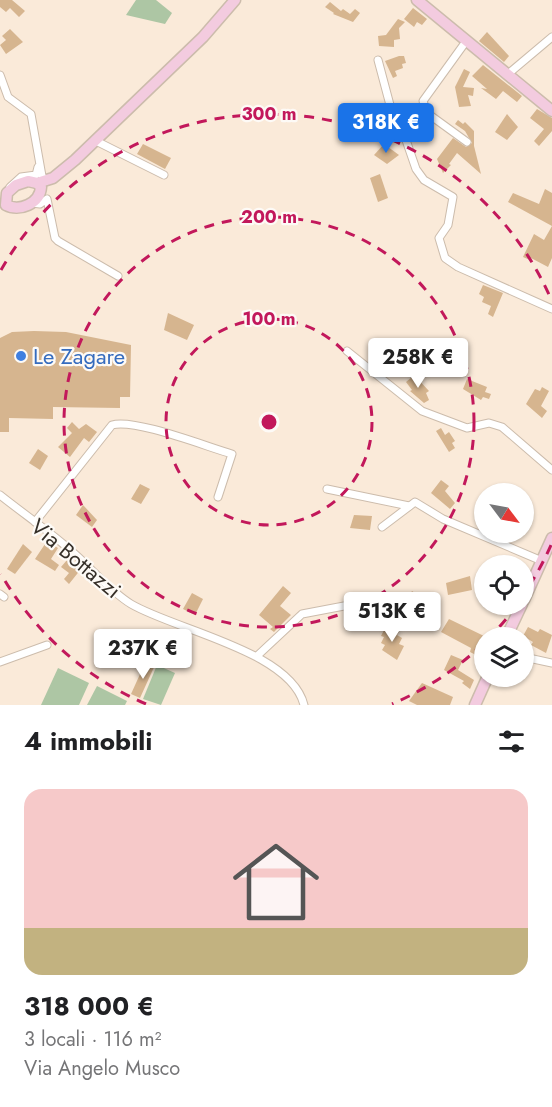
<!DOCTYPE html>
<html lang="it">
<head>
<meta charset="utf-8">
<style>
  :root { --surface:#fff; --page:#f6f6f6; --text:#202124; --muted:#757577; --line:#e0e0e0; --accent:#1a73e8 }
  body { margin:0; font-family:Jost,sans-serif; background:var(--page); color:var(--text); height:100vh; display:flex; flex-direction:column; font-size:22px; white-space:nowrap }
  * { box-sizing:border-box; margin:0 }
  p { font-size:20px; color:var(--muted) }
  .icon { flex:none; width:33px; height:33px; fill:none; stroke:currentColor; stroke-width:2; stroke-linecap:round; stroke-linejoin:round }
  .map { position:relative; height:705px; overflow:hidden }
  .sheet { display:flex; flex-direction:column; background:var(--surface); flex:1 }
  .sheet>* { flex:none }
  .needle { width:39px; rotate:122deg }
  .fabs { position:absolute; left:474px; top:483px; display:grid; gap:12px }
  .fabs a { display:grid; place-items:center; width:60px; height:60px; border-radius:50%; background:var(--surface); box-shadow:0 2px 4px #0004; font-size:30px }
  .price { position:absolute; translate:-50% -51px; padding:0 14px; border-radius:6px; background:#fff; color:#222; font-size:20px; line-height:39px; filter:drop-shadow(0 2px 3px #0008) }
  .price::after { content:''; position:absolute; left:50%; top:36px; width:18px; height:14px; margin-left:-9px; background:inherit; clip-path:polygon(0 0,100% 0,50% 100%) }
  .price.active { background:var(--accent); color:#fff }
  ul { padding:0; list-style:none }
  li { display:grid; align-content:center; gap:12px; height:318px; padding:0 24px }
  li+li { border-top:2px solid var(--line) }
  li span { display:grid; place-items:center; height:186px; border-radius:18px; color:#555 }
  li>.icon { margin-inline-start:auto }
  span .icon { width:108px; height:108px; fill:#fffc; stroke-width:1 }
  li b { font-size:26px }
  h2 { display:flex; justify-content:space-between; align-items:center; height:72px; padding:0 24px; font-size:26px }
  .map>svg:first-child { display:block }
</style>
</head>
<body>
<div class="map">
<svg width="552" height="705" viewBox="0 0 552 705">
  <rect width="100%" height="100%" fill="#faead9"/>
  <g fill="#adc6a4">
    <polygon points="136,0 156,0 172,13 165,24 126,15"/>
    <polygon points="157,665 175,673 161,705 143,699"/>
    <polygon points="58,668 89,683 79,705 41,705"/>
    <polygon points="97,686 127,701 125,705 87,705"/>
  </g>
  <g fill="#d6b58f">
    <polygon points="0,0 12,0 25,11 19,17 10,8 6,12 0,7"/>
    <polygon points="330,2 341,11 343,9 350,14 355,9 360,13 353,22 333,14 334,13 325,7"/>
    <polygon points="413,8 427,19 422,25 417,22 414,27 404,19"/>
    <polygon points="398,19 405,22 399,28 400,39 394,40 394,47 379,46 378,36 386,35"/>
    <polygon points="10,29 23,42 6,54 0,45 6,40 2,36"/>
    <polygon points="487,32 509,56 504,62 479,41"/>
    <polygon points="399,56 404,56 406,63 402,64 403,68 395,71 397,76 393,78 385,61"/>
    <polygon points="483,65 522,96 517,102 503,91 496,99 481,88 487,89 472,76"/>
    <polygon points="464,69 470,72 463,87 474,88 473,96 468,95 471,106 459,107 455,87"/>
    <polygon points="537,109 552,118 552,131 539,146 534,141 544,129 530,118"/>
    <polygon points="507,114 518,127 507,140 495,132"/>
    <polygon points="458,120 463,124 465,122 474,131 474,146 481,174 457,153 449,164 451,165 443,173 437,159 453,138 466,147 472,143 465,131 455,124"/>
    <polygon points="143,144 171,158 165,169 137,154"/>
    <polygon points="384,144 399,155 387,164 374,155"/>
    <polygon points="380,174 388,198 378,202 370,178"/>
    <polygon points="545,189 552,193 552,258 548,267 531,258 530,260 523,257 534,234 544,240 552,226 508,202 513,193 539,204"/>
    <polygon points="483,285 503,293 493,317 488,314 491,306 482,302 484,297 479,294"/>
    <polygon points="168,313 194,325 187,340 164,330"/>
    <polygon points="34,331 66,332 131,345 130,397 120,397 120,408 53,407 53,419 9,418 9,432 0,432 0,338 12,332"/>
    <polygon points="412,377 416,377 429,391 426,393 429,400 424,403 410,391 412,390 406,382"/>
    <polygon points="467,379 487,387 485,392 491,394 489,399 483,397 481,400 463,389"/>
    <polygon points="542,387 549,391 541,406 547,411 542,418 526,404 535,389 540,391"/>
    <polygon points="72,422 79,429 86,424 97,432 89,442 84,438 70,457 58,447 72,433 67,428"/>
    <polygon points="441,428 445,435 449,432 455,441 452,443 455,448 449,452 436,431"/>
    <polygon points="38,449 48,456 40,470 29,463"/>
    <polygon points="441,480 449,486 445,491 455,503 450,509 431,493"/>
    <polygon points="140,484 150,489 141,504 131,499"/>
    <polygon points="83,505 97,520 92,527 76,515"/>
    <polygon points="354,515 372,516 370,530 350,528"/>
    <polygon points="47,541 58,548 51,559 59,565 55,571 35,559"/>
    <polygon points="23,544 32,552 15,574 7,569"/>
    <polygon points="67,560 81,569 69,584 64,579 69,573 61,567"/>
    <polygon points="470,576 472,590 448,595 446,583"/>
    <polygon points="283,586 291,593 280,606 291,615 274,632 270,629 273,627 259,615"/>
    <polygon points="412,591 421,597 411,612 407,610 404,615 392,608 399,597 406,601"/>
    <polygon points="192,593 203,599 195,615 183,609"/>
    <polygon points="449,619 484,636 476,655 470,652 471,648 441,632"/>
    <polygon points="386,626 399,632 397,635 402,638 399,644 404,646 397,660 382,650 385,645 381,643 384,637 381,636"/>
    <polygon points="528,627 538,632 540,629 552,635 546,653 531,645 533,642 523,636"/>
    <polygon points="451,655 463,660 458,670 474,680 470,689 462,683 464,681 444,670"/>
    <polygon points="146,661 155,665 140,698 131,694"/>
    <polygon points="422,683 453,697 450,705 417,705 409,701"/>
  </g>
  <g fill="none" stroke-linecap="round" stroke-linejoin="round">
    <defs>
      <g id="street">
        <polyline points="378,60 390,105 397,114 416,169 424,180 453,197 448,225 439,238 445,258 458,267 552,309"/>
        <polyline points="508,74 552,37"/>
        <polyline points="0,75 8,97 31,114 42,176 46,181"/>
        <polyline points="96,141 164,175"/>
        <polyline points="467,142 427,113 423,101 467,40"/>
        <polyline points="10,187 21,177 36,175 38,167"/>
        <polyline points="32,203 40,204 47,199 55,238 58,241 118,276"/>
        <polyline points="347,351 422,411 467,428 489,423 502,427 552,470"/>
        <polyline points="327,489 409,506"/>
        <path d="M0 495C25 515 52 533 76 555 94 571 110 591 131 604 175 630 291 651 304 705"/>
        <path d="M35 522 112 425C134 418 207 447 232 454L218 497"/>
        <polyline points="382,527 415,502 443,519 542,561"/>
        <polyline points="0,594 4,597"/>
        <polyline points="257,656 302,614 365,602"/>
        <polyline points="524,657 552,663"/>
        <polyline points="0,662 47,645"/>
      </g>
      <g id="secondary">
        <polyline points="417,0 552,111"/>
        <path d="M28 181 37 183 41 187C40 204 19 212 6 205L7 193 16 185Z"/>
        <polyline points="37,183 53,178 75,160 203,37 235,0"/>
        <polyline points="524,600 552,538"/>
        <polyline points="506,638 522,604"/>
        <polyline points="475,705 488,676"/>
      </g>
    </defs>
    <use href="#street" stroke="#ccbcac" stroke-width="9"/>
    <use href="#secondary" stroke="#ccbcac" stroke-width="13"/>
    <use href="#street" stroke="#fff" stroke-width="7"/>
    <use href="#secondary" stroke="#f3cbdf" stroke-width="10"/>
  </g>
  <g fill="none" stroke="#c2185b" stroke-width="3" stroke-dasharray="10 8">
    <circle cx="269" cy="422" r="103"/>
    <circle cx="269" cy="422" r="205"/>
    <path d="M551 545A308 308 0 0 1 524 594M517 605A308 308 0 0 1 491 636M483 644A308 308 0 0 1 392 704M146 704A308 308 0 0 1 1 574M1 270A308 308 0 0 1 551 299"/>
  </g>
  <circle fill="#3f7fe0" stroke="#fdfaf6" stroke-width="2" cx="21" cy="356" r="6"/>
  <g text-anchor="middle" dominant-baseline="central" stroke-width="4.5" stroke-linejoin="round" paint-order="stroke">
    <g font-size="22" fill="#366cbe" stroke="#fdfaf6" text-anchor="start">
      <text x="33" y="356">Le Zagare</text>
    </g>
    <g font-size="22" fill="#352f28" stroke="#fdfaf6">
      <text transform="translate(76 558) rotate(40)">Via Bottazzi</text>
    </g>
  </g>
  <circle cx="269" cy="422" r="9" fill="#c2185b" stroke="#fdfaf6" stroke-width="3"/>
  <g font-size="18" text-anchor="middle" font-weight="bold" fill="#c2185b" stroke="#fdfaf6" stroke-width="4.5" stroke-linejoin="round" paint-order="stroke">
    <text x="269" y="120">300 m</text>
    <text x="269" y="223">200 m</text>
    <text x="269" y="325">100 m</text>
  </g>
</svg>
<div class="fabs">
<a><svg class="needle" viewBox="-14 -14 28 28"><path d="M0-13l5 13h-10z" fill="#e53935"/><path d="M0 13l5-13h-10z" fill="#757577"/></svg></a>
<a><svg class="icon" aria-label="locate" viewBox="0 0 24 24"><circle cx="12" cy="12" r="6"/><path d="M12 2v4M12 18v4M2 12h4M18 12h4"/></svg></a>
<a><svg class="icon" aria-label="layers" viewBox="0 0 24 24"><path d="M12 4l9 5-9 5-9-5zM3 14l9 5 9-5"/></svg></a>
</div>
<b class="price active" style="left:386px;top:154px">318K €</b>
<b class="price" style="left:418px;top:389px">258K €</b>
<b class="price" style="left:392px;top:643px">513K €</b>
<b class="price" style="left:143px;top:680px">237K €</b>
</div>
<section class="sheet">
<h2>4 immobili<svg class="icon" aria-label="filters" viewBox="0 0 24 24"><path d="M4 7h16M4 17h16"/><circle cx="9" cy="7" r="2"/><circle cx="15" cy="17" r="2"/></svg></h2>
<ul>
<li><span style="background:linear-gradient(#f6c9c9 75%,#c2b280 0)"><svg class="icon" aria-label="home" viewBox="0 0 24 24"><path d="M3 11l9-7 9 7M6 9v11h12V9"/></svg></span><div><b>318 000 €</b><p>3 locali · 116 m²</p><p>Via Angelo Musco</p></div></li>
</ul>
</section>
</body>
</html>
